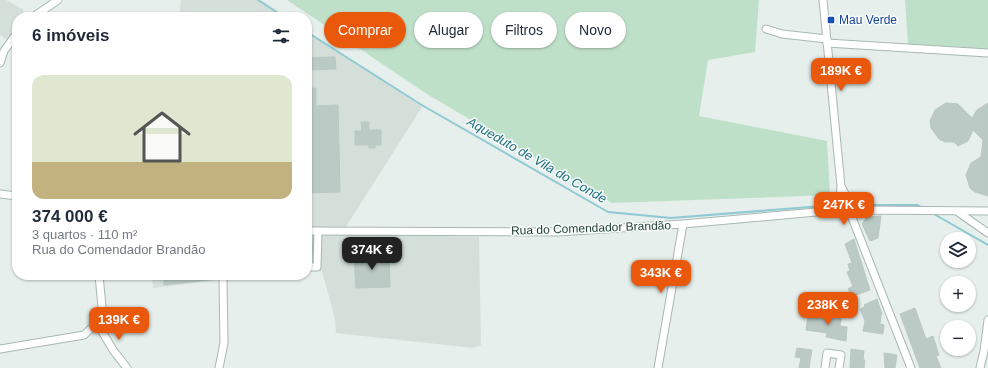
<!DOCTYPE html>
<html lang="pt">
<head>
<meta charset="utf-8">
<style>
  :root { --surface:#fff; --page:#f6f6f7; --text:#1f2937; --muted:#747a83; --accent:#ea580c }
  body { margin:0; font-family:Arial,sans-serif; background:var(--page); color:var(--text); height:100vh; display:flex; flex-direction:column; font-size:15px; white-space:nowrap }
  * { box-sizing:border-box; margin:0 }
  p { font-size:13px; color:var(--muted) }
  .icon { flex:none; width:22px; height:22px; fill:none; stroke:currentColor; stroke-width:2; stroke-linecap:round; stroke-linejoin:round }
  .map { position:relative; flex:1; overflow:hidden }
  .panel { position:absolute; left:12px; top:12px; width:300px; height:268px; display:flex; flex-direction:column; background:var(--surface); border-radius:16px; box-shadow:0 1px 3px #0004 }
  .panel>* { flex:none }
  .hud { position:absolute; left:324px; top:12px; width:380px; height:36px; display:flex; gap:8px }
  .controls { position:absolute; left:940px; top:232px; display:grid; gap:8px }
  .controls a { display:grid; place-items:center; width:36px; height:36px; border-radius:50%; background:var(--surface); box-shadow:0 1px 3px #0004; font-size:20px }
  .price { position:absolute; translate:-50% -34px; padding:0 9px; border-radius:8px; background:var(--accent); color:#fff; font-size:13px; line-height:26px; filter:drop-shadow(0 1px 2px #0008) }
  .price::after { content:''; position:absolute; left:50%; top:24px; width:12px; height:9px; margin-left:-6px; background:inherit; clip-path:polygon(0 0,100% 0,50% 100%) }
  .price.selected { background:#222; color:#fff }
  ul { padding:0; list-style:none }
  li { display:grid; align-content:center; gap:8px; height:212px; padding:0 20px }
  li span { display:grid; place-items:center; height:124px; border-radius:12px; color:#555 }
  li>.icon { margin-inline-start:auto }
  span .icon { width:72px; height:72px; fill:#fffc; stroke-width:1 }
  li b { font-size:17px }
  h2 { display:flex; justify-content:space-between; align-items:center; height:48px; padding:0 20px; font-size:17px }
  .chip { padding:0 14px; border-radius:18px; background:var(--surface); box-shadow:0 1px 3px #0004; font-size:14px; line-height:36px }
  .chip.selected { background:var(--accent); color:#fff }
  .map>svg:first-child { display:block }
</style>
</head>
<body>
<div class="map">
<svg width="988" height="368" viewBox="0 0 988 368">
  <rect width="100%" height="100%" fill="#e6efeb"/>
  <g fill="#d4dfda">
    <polygon points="0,0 6,0 24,10 20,17 17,17 17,22 8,40 0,35"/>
    <polygon points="181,0 261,0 287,17 179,17"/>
    <polygon points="307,31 422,107 347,225 347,234 479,237 481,345 473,348 336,333 335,319 322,271 307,271"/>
    <polygon points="152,275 228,275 219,280 153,288"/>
  </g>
  <g fill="#bfe0c8">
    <polygon points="287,0 759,0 755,52 708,60 699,116 827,141 830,195 612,203 430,96"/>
    <polygon points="905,0 988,0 988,49 908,44"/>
  </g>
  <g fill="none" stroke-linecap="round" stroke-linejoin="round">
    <g stroke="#8ec9d4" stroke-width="2">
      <polyline points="258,0 284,17"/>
      <polyline points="307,32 420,104 608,212 671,218 835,205"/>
      <polyline points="840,205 851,205"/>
      <polyline points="862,205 917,205 923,208"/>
      <polyline points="932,213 988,245"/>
    </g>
  </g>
  <g fill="#bbcac4" stroke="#b8c9c2">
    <polygon points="335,57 336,69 307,70 307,58"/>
    <polygon points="316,88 316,106 338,105 340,192 307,193 307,89"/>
    <polygon points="946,103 958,104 972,118 977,110 988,103 988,196 975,192 970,188 966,175 971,163 981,157 983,140 973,130 968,141 958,146 954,142 945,142 939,139 931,128 930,121 935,110"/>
    <polygon points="361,122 369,122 369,130 381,130 381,145 375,145 375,148 369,148 369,145 355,145 355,131 362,131"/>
    <polygon points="881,216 878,238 870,241 862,224 867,217"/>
    <polygon points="307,236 313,236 312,262 307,262"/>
    <polygon points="854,239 870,290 856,295 855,292 851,294 848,289 853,286 847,272 850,271 848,264 852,263 845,244"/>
    <polygon points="389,255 390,287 356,288 354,256"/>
    <polygon points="164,275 216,275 217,279 164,285"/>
    <polygon points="877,299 882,314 881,315 880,324 884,325 883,334 863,331 865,321 860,309 865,307 864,305"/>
    <polygon points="915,308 926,339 933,336 939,355 936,356 941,368 920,368 900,314"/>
    <polygon points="828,311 842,314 840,326 847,327 846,341 826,337 827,333 806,330 808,316 826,319"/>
    <polygon points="797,348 812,350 809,368 799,368 801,358 795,357"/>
    <polygon points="851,349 864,351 863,360 865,360 864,368 850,368"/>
    <polygon points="884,353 897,355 895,368 885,368"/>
  </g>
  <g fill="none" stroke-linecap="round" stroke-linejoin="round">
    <defs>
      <g id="minor">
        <polyline points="823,0 841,186 840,199"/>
        <polyline points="33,17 58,0"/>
        <polyline points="766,29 782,34 827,39"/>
        <polyline points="827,43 988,53"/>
        <polyline points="0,63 4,51 17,33"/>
        <path d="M842 188C847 200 855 205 867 210"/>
        <polyline points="0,194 17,196"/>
        <polyline points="838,201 837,210 845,216 867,210 988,211"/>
        <polyline points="958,212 988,233"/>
        <polyline points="851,215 911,368"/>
        <polyline points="307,231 558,232 683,224 827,211 840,213"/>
        <polyline points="307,267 317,267 318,231"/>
        <polyline points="97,323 113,350 127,368"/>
        <polyline points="0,349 84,335 97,323 102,307 99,275"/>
        <polyline points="219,368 224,343 223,281 225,275"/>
        <polyline points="658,368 683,224"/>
        <polyline points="825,368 827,353 841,355 839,368"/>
        <polyline points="980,368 984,351 988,320"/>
      </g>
    </defs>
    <use href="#minor" stroke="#a8b8b2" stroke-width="9"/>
    <use href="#minor" stroke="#fff" stroke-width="7"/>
  </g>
  <rect fill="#1a4fb4" stroke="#f7fbf9" stroke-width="1.5" x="827" y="16" width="8" height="8" rx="2"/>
  <g text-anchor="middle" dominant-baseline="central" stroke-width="3" stroke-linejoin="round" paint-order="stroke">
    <g font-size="12" fill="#164399" stroke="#f7fbf9" text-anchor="start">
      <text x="839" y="20">Mau Verde</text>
    </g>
    <g font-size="12" fill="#24423a" stroke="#f7fbf9">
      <text transform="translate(591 228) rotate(-2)">Rua do Comendador Brandão</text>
    </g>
    <g font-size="13" font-style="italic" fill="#1c6f80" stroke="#f7fbf9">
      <text transform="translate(537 160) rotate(30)">Aqueduto de Vila do Conde</text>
    </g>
  </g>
</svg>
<div class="controls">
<a><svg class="icon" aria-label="layers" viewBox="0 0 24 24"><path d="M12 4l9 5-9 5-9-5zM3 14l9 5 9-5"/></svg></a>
<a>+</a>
<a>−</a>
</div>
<b class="price" style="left:841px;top:92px">189K €</b>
<b class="price" style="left:844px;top:226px">247K €</b>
<b class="price selected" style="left:372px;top:271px">374K €</b>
<b class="price" style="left:661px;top:294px">343K €</b>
<b class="price" style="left:828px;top:326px">238K €</b>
<b class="price" style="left:119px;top:341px">139K €</b>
<div class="hud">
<a class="chip selected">Comprar</a>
<a class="chip">Alugar</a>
<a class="chip">Filtros</a>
<a class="chip">Novo</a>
</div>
<section class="panel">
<h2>6 imóveis<svg class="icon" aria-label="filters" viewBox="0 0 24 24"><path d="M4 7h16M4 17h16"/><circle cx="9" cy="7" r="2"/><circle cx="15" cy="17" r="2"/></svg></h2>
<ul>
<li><span style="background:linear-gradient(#dfe7d0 70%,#c2b280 0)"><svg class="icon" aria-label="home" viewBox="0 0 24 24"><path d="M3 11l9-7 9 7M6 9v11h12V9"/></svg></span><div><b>374 000 €</b><p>3 quartos · 110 m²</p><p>Rua do Comendador Brandão</p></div></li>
</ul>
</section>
</div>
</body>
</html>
